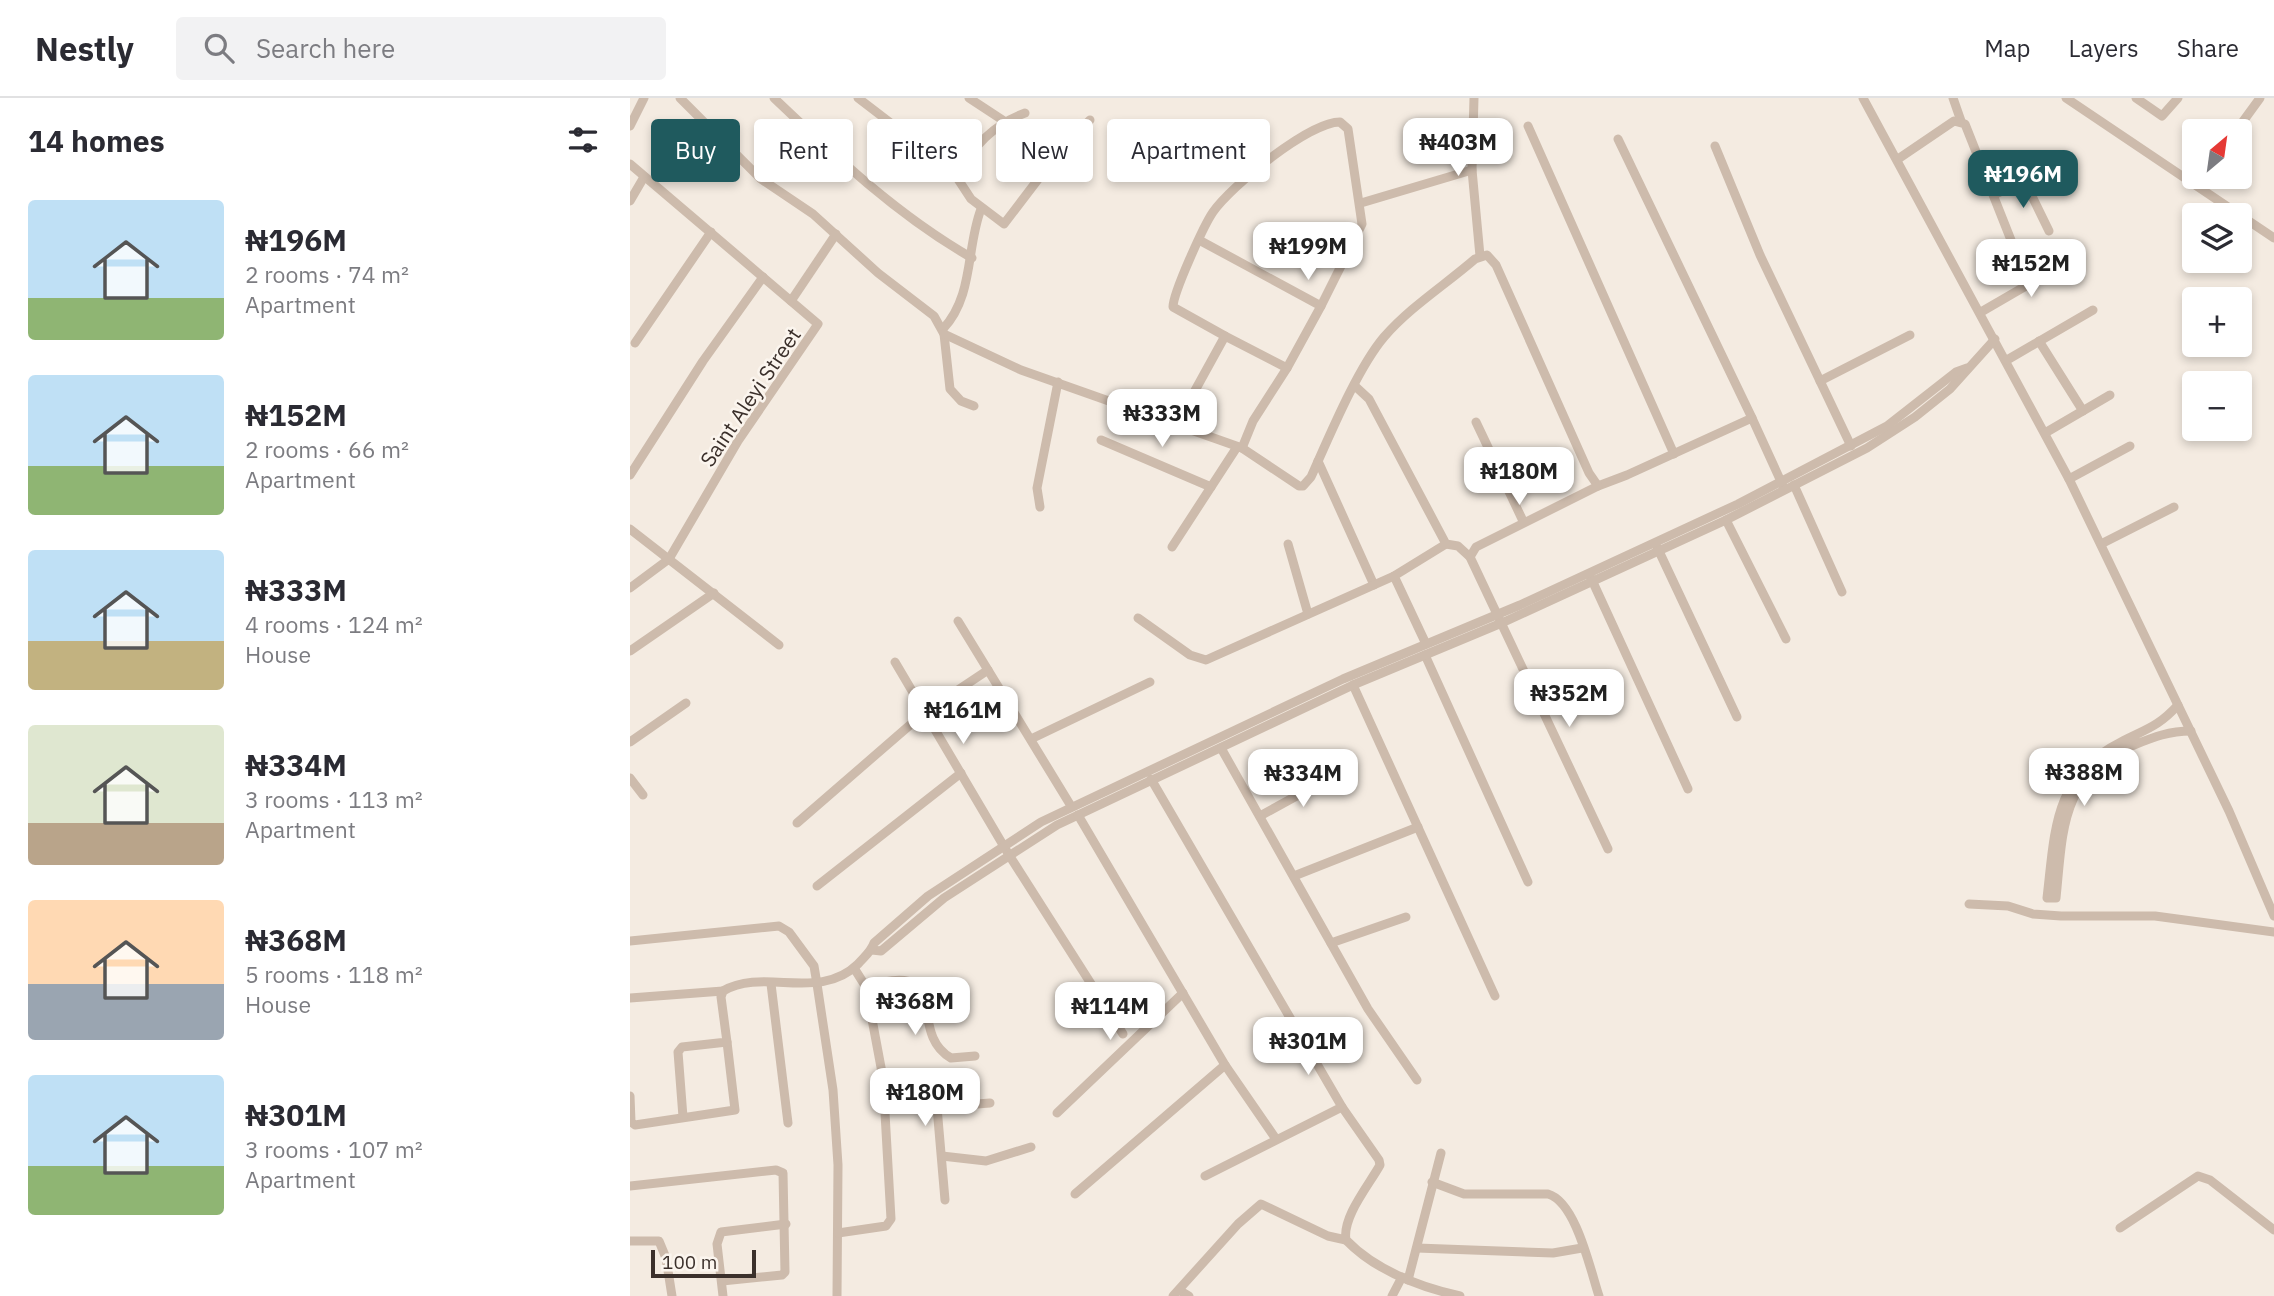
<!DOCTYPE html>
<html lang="en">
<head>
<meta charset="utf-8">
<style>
  :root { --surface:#fff; --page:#f2f2f3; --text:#2b2b33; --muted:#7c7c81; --line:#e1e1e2; --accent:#1f5a5e }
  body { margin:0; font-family:"IBM Plex Sans",sans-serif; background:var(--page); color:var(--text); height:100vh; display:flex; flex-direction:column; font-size:26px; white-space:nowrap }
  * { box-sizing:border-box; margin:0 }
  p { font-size:23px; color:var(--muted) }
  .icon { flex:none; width:38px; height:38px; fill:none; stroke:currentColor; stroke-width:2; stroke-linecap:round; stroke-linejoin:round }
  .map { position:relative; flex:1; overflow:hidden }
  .drawer { display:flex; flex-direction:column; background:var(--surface); width:630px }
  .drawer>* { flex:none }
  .banner { position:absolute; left:21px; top:21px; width:665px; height:63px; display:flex; gap:14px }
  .needle { width:46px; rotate:29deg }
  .tools { position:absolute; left:1552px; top:21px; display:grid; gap:14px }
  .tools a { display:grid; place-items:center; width:70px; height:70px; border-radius:7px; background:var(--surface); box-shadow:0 4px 10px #0003; font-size:35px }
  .scale { position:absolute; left:21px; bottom:18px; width:105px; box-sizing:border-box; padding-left:7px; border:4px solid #3b302b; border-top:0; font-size:19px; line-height:24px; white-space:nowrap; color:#3b302b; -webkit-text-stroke:5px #fbf5ee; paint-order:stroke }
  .price { position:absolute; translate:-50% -60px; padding:0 16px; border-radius:14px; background:#fff; color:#222; font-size:23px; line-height:46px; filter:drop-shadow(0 2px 4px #0008) }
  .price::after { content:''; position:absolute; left:50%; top:42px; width:21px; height:16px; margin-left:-10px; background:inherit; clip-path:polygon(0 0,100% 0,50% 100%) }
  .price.on { background:var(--accent); color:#fff }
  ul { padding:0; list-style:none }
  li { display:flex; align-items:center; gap:21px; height:175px; padding:0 28px }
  li span { display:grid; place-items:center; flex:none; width:196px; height:140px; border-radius:7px; color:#555 }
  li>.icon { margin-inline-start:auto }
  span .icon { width:84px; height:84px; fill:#fffc; stroke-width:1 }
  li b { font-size:30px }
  h2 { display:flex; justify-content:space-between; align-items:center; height:84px; padding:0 28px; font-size:30px }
  .tag { padding:0 24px; border-radius:7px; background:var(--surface); box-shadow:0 4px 10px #0003; font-size:24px; line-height:63px }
  .tag.on { background:var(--accent); color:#fff }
  header { display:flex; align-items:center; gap:42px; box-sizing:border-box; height:98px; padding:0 35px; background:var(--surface); border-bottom:2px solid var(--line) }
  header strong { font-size:33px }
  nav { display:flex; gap:38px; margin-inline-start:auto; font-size:24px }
  .search { width:490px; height:63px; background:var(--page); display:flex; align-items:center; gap:18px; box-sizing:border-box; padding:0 24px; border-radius:7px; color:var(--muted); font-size:26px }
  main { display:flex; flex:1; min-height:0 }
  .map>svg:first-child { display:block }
</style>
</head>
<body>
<header>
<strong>Nestly</strong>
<div class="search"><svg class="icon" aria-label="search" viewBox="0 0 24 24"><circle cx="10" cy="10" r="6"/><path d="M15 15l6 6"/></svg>Search here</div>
<nav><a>Map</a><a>Layers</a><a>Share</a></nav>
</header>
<main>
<section class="drawer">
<h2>14 homes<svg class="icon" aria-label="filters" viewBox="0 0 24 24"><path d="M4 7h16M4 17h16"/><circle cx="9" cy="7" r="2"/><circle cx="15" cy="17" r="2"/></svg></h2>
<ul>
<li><span style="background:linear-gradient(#bfe0f5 70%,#8fb573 0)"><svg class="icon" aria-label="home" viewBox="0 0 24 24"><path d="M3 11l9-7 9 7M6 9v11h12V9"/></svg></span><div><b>₦196M</b><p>2 rooms · 74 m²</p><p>Apartment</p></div></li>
<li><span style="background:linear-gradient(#bfe0f5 65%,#8fb573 0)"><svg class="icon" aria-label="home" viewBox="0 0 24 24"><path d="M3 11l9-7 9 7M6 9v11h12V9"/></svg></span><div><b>₦152M</b><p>2 rooms · 66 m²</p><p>Apartment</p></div></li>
<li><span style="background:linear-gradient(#bfe0f5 65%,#c2b280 0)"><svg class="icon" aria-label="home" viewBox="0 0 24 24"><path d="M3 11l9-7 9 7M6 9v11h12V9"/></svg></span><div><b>₦333M</b><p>4 rooms · 124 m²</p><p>House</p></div></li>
<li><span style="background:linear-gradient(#dfe7d0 70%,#b9a48a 0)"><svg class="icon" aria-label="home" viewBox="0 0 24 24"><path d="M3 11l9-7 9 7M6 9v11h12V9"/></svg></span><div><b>₦334M</b><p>3 rooms · 113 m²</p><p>Apartment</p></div></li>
<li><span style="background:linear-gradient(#ffd9b3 60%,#9aa5b1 0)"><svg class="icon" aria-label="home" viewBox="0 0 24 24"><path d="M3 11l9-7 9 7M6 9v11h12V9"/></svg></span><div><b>₦368M</b><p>5 rooms · 118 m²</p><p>House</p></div></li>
<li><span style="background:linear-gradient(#bfe0f5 65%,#8fb573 0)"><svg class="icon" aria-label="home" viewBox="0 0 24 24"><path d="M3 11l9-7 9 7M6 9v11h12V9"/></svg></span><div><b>₦301M</b><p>3 rooms · 107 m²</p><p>Apartment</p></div></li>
</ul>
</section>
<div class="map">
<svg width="1644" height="1198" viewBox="0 0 1644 1198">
  <rect width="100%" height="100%" fill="#f4ebe1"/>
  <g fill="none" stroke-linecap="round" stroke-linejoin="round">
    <g stroke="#cdbbac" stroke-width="9">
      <polyline points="50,0 131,81 183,116 248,175 304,218 314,236 320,291 331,303 344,308"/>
      <path d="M144 0C206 59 267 117 342 160"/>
      <polyline points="228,0 322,72 341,101 374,126 432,50 460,22"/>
      <polyline points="339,0 374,23"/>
      <polyline points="844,0 842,72 850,158"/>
      <polyline points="1233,0 1439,381 1599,713 1644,818"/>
      <polyline points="1323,0 1331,23"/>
      <polyline points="1436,0 1644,140"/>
      <polyline points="1506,0 1532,18 1548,0"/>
      <polyline points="0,28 14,0"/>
      <polyline points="898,28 1044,356"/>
      <polyline points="1606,33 1630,0"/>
      <polyline points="988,41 1122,320"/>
      <polyline points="1085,48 1130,157 1221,348"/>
      <polyline points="1268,61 1324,23 1335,26 1398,185"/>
      <polyline points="0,66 188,226 108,343 39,461 0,490"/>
      <path d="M326 77C345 48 362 27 395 15"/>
      <polyline points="1364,97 1394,82 1419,133"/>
      <polyline points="0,103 14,79"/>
      <polyline points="731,105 842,72"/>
      <polyline points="569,142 691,208 657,270"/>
      <polyline points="161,203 206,136"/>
      <polyline points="1351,214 1437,164"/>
      <path d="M313 231C344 198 336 150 351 111"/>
      <path d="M314 236 391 272 612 350 669 388H673L681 379C699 339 727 271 754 239 780 209 815 187 845 161L857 157 866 167 959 375 968 388 997 377 1122 320 1153 388"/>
      <path d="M595 238 543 209C543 195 574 127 583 114 601 88 679 24 710 24L718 31 732 126 691 208"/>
      <polyline points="1409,243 1453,313"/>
      <polyline points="5,245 81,134"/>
      <polyline points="1377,262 1463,212"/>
      <polyline points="1190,283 1280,237"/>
      <polyline points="725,288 739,301 816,446 828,448 840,459 978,751"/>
      <polyline points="846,324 893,423"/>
      <polyline points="546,327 595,238 657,270 623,323 612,350"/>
      <polyline points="1415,335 1480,297"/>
      <polyline points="471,342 581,389"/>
      <polyline points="688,363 744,487"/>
      <polyline points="0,377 73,263 133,179"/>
      <polyline points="1439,381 1500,348"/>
      <polyline points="1164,387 1212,494"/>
      <polyline points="410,409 407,390 428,284"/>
      <polyline points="1096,422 1156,541"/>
      <polyline points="0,431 149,547"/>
      <polyline points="658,446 678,516"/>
      <polyline points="1471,446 1544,409"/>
      <polyline points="542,449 607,349"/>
      <polyline points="1027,449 1107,619"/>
      <polyline points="840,459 846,449 968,388"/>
      <polyline points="961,480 1058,691"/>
      <polyline points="508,520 560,557 576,562 764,478"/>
      <polyline points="328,523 441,708"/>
      <polyline points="796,546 764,478 816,446"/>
      <polyline points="0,553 84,495"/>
      <polyline points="795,557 898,784"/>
      <polyline points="265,564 379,757 493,936"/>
      <polyline points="723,587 865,898"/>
      <path d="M1548 607C1528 629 1516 631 1491 644 1423 678 1425 733 1417 800H1426C1433 732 1430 677 1504 647 1524 639 1539 633 1561 633"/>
      <polyline points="401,641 520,584"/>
      <polyline points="0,644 56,605"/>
      <polyline points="591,650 738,911 787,982"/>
      <polyline points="0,680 13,697"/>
      <path d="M521 681 712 1009 749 1062 750 1067C739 1087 712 1119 716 1142 745 1172 790 1189 830 1198"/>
      <polyline points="630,718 701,679"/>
      <polyline points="167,725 295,614 358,572"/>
      <polyline points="664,778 788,729"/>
      <polyline points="187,788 331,675"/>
      <polyline points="1339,806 1378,808 1403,816 1431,818 1525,818 1644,834"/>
      <polyline points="0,843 149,828 159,834 184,868 187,886 203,992 208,1067 207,1198"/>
      <polyline points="701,845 776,819"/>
      <polyline points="242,852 251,853 314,800 427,727 723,587 874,524 1096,422 1237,350 1285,319 1320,291 1365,241"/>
      <polyline points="141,886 158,1025"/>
      <path d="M236 889C325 859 275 934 321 960L345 958"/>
      <polyline points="0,900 93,893"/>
      <polyline points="595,967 646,1041"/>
      <polyline points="253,980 294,980 305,986 315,1102"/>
      <polyline points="0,998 1,1024 5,1027 105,1012 97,944"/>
      <polyline points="308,1009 360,1005"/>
      <polyline points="427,1015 553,895"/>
      <path d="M53 1019 48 954 52 949 97 944 91 899 93 893C134 869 189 904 228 866 234 859 241 854 244 845L298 798 411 724 713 581 890 507 1108 406 1257 328 1326 274 1337 270"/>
      <polyline points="312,1058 356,1063 401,1049"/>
      <polyline points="575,1078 712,1009"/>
      <path d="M802 1084 834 1096H918C946 1104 960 1171 969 1198"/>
      <polyline points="0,1088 146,1072 153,1075 155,1174 152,1177 92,1183"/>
      <polyline points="445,1096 595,967 448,717"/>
      <polyline points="1490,1130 1568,1078 1580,1082 1644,1132"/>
      <polyline points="208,1135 256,1128 261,1121 253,980 236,889 224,870"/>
      <polyline points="0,1143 29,1143 36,1160 42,1198"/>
      <polyline points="787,1150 923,1155 952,1150"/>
      <polyline points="778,1182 811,1055"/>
      <polyline points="549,1192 559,1198"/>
      <polyline points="93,1198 87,1146 91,1134 156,1126"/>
      <polyline points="543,1198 608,1126 631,1106 698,1138 716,1142"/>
      <polyline points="762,1198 772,1179"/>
    </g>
  </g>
  <g text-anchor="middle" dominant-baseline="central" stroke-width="5" stroke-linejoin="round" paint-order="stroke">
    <g font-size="21" fill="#3b302b" stroke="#fbf5ee">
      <text transform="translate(120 299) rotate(-56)">Saint Aleyi Street</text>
    </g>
  </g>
</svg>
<div class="tools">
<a><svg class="needle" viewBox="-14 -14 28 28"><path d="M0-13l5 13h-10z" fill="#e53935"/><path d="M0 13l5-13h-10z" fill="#7c7c81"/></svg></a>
<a><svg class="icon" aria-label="layers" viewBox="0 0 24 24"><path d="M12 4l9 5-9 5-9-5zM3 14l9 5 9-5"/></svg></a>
<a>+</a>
<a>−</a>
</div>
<div class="scale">100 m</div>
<b class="price" style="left:828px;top:80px">₦403M</b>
<b class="price on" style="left:1393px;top:112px">₦196M</b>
<b class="price" style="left:678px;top:184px">₦199M</b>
<b class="price" style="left:1401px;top:201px">₦152M</b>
<b class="price" style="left:532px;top:351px">₦333M</b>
<b class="price" style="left:889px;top:409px">₦180M</b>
<b class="price" style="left:939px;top:631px">₦352M</b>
<b class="price" style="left:333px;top:648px">₦161M</b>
<b class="price" style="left:1454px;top:710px">₦388M</b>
<b class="price" style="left:673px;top:711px">₦334M</b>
<b class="price" style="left:285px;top:939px">₦368M</b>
<b class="price" style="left:480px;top:944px">₦114M</b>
<b class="price" style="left:678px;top:979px">₦301M</b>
<b class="price" style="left:295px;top:1030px">₦180M</b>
<div class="banner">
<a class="tag on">Buy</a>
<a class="tag">Rent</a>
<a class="tag">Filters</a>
<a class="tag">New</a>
<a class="tag">Apartment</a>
</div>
</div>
</main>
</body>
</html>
